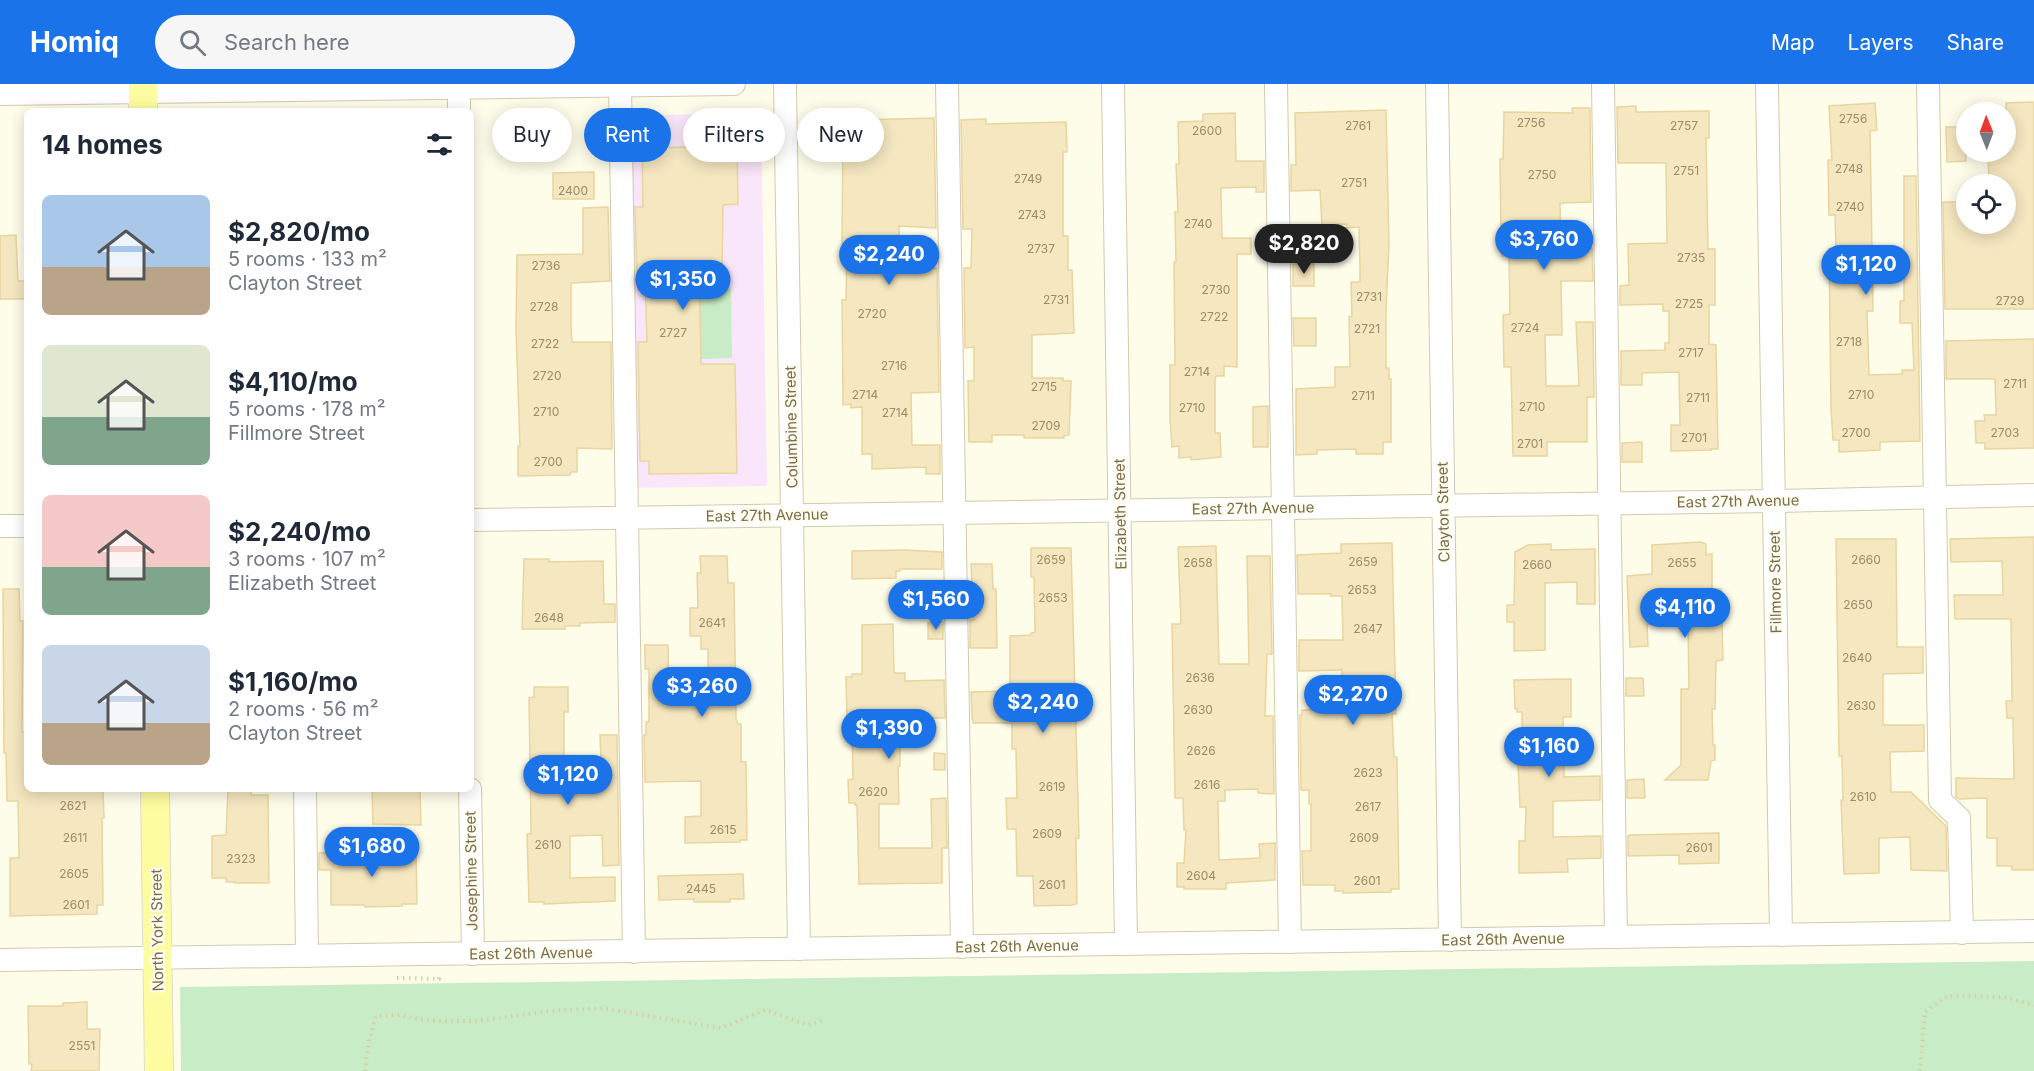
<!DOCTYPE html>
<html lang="en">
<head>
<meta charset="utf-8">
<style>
  :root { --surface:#fff; --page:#f6f6f7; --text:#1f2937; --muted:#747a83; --accent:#1a73e8 }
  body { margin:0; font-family:Inter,sans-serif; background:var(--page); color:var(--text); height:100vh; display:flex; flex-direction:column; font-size:22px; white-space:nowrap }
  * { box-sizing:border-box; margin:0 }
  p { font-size:20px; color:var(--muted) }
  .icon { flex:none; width:33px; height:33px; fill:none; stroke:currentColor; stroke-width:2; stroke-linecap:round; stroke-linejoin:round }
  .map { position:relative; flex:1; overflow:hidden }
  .panel { position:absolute; left:24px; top:24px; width:450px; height:684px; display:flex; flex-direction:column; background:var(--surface); border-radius:9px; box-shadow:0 3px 15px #0003 }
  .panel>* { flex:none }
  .banner { position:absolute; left:492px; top:24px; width:570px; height:54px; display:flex; gap:12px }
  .needle { width:39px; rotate:359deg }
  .controls { position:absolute; left:1956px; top:18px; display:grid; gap:12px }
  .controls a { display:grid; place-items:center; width:60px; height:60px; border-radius:50%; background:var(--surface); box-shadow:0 3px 15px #0003; font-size:30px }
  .price { position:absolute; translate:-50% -51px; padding:0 14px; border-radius:21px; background:var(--accent); color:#fff; font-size:20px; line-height:39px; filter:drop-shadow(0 2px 3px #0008) }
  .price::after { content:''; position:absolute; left:50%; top:36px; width:18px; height:14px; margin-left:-9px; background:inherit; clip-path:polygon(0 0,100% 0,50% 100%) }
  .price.selected { background:#222; color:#fff }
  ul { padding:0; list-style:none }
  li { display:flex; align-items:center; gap:18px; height:150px; padding:0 18px }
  li span { display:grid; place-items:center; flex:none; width:168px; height:120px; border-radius:9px; color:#555 }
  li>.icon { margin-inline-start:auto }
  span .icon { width:72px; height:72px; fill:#fffc; stroke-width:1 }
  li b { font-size:26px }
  h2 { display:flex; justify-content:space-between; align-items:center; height:72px; padding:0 18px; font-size:26px }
  .chip { padding:0 21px; border-radius:27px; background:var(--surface); box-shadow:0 3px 15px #0003; font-size:21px; line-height:54px }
  .chip.selected { background:var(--accent); color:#fff }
  header { display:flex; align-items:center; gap:36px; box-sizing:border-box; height:84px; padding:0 30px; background:var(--accent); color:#fff }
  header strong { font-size:28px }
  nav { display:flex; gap:33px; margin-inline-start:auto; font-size:21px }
  .search { width:420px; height:54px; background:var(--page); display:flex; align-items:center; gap:15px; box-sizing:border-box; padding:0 21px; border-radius:33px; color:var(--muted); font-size:22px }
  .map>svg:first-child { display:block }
</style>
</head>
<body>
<header>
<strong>Homiq</strong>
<div class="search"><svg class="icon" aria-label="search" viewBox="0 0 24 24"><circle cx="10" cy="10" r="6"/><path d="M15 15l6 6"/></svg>Search here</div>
<nav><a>Map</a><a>Layers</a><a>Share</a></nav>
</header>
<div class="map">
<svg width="2034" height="987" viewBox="0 0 2034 987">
  <rect width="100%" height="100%" fill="#fefdea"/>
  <polygon fill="#fae6fa" points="761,30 767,402 626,404 620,31"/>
  <g fill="#c8edc6">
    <polygon points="700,204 731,204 732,274 701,275"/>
    <polygon points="2034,877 2034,987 181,987 180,903"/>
  </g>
  <g fill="#f5e7c0" stroke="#e8d59f" stroke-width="1.5">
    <polygon points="2034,18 2034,225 1945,225 1943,118 1965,118 1965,140 2006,140 2006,100 1989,100 1988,68 2006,68 2006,19"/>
    <polygon points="1875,19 1877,46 1870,47 1873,227 1867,227 1869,291 1902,290 1902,286 1914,286 1912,239 1900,239 1900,217 1904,217 1904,92 1916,92 1920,357 1880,358 1880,366 1839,368 1839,356 1833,356 1831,325 1829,165 1836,165 1835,131 1829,131 1828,76 1832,76 1829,22"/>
    <polygon points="1636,22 1636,28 1709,27 1709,54 1706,54 1708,165 1715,165 1715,221 1709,221 1709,260 1716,261 1718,365 1711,365 1711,366 1671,367 1671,341 1680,341 1679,288 1642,289 1642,301 1621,301 1621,267 1665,266 1665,259 1669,259 1669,227 1663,227 1663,220 1620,221 1620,202 1629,201 1628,160 1667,159 1666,79 1618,79 1617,23"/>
    <polygon points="1572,24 1590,24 1591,118 1560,119 1561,161 1592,164 1593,197 1561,197 1562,251 1545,251 1546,302 1579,302 1576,238 1593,238 1594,313 1587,313 1587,358 1547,358 1547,372 1513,372 1511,283 1504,283 1503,231 1510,230 1509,171 1502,172 1501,152 1500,75 1503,75 1504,28 1573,29"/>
    <polygon points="1386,26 1389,160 1386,224 1386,284 1389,284 1389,295 1391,295 1391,358 1383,358 1383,370 1356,370 1356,365 1317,366 1317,370 1296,371 1296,305 1335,303 1335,283 1350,283 1349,233 1352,232 1351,198 1360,198 1360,186 1359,143 1347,144 1347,140 1322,141 1320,106 1291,107 1291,81 1296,81 1295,29"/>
    <polygon points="1235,29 1236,77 1264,77 1264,108 1256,108 1256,103 1221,104 1222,154 1251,154 1251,170 1237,170 1237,283 1224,282 1224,292 1216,292 1215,296 1215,349 1220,349 1221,373 1191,376 1191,373 1179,374 1179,362 1172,363 1170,335 1170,281 1175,281 1174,178 1176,178 1175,128 1178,128 1176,80 1179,80 1178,38 1203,37 1203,30"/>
    <polygon points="934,34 936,144 899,142 900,185 937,184 939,308 911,309 912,361 940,361 940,390 926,390 926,383 872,385 872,370 862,370 862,323 851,324 851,320 843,321 842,216 846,216 847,159 842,159 843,39 858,39 858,36"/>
    <polygon points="986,35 986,40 1066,38 1067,68 1063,68 1063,152 1068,152 1068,186 1072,186 1074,249 1032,251 1032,294 1063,294 1063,297 1071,297 1069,351 1064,352 1064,354 1024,354 1024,351 992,351 992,358 969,358 968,297 974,297 974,263 965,264 964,184 971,184 972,145 963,145 961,36"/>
    <polygon points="1946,43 1963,43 1966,77 1947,78"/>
    <polygon points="737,62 738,120 723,121 722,184 699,185 701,280 735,280 737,389 649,390 649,377 640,377 638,258 647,258 645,192 637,193 635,123 643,123 642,64"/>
    <polygon points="594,88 594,115 553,115 553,89"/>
    <polygon points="608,123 610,197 571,199 571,244 572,258 611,258 612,365 577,364 577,388 571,388 570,391 518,392 518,362 520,362 516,246 517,171 583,170 583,124"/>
    <polygon points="16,151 18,197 27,197 27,215 0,215 0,152"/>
    <rect x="1293" y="180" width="21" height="22"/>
    <polygon points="1293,234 1316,234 1316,262 1294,262"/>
    <polygon points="2034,255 2034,364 1985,365 1985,359 1976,359 1975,337 1985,337 1984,331 1996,331 1995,295 1946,295 1946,257"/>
    <polygon points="1268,322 1268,363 1253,363 1253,323"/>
    <polygon points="1642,358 1642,378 1622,378 1622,359"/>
    <polygon points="2034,453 2034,786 2012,786 2012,782 1997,782 1997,754 1987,754 1987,714 1959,715 1956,713 1956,694 2014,695 2013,634 2007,634 2006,617 2012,617 2011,535 1955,535 1954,511 2003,511 2002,477 1951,478 1950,455"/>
    <polygon points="1836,455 1896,455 1897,563 1923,563 1923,589 1883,590 1883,641 1924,641 1924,667 1890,668 1891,708 1911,708 1946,742 1947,787 1911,786 1910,753 1879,754 1879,789 1844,790 1841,716 1843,716 1842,672 1839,672"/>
    <polygon points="1701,458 1706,460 1706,471 1712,470 1712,505 1721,505 1723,576 1716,577 1715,625 1712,625 1713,661 1715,661 1715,676 1711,677 1708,696 1665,696 1681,681 1681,605 1689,605 1688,540 1647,540 1648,562 1630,563 1627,492 1652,490 1652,461"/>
    <polygon points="1392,459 1396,630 1392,630 1394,673 1397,673 1399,805 1391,805 1391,808 1343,809 1343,807 1335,807 1335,801 1303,801 1302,767 1311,767 1311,720 1309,720 1309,706 1301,706 1300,631 1302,631 1302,626 1344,625 1342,586 1299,587 1299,556 1343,556 1342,512 1331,512 1331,510 1298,510 1297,471 1341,469 1341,460"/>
    <polygon points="1551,460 1551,466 1595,465 1595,520 1577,520 1577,498 1545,499 1545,566 1514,567 1514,538 1507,538 1507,521 1514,521 1515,468 1528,461"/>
    <polygon points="1216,462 1219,580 1249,580 1247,472 1270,472 1272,570 1267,570 1265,632 1273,632 1274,710 1258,709 1258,705 1225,706 1225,717 1218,717 1219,776 1260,774 1259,760 1275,759 1275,796 1226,799 1226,805 1184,805 1184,803 1177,803 1177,779 1184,779 1186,746 1184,746 1183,714 1175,714 1174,654 1172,540 1180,540 1181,537 1178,463"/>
    <polygon points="1031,464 1071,464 1079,754 1076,754 1077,820 1072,821 1034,822 1033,792 1017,792 1016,745 1007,745 1006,714 1017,714 1016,665 1012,665 1012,639 973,639 972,634 971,608 1010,607 1010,552 1031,551 1031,549 1035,548 1034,493 1031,493"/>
    <polygon points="905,466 942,468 942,485 900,485 900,487 896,487 896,494 852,495 852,467"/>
    <polygon points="700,472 727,472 728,499 734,499 736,635 738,640 741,640 741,678 746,678 747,756 740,756 740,758 685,759 685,733 701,732 701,697 645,698 644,651 646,651 646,638 649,638 649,585 645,585 645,561 668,561 669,612 672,612 672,616 705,617 705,610 708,610 708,565 701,565 701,552 690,552 690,524 698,524 697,489 701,489"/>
    <polygon points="524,475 549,475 549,478 603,477 604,520 615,520 615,538 580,539 580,542 565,542 565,545 522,545"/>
    <polygon points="971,480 992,480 993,505 996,505 997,564 970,564 970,536 974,536"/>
    <polygon points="3,505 19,505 20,537 23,537 22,648 25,648 27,706 95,705 95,707 103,707 104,734 102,734 103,821 97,821 97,830 10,832 10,774 19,774 18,717 7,717 6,669 4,669"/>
    <polygon points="943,538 943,555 928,555 928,539"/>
    <polygon points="893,540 894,589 905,589 905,597 944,596 945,634 906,634 906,640 900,640 900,682 898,682 899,720 879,720 879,764 932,764 931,715 946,714 947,764 942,764 942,799 859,800 857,721 855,721 855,719 849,719 848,696 853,695 852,638 847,639 846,593 852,593 852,590 862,590 862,541"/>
    <polygon points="1626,594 1643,594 1644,612 1626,612"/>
    <polygon points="1571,595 1571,633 1563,633 1564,693 1600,692 1600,716 1553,717 1553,753 1601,752 1601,774 1567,775 1568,788 1519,789 1519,757 1525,757 1526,723 1520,723 1518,680 1516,680 1516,663 1522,663 1522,628 1517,628 1517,625 1515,625 1514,596"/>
    <polygon points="534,603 568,603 568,628 564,628 564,676 601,676 600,651 617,651 619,781 603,782 602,751 570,752 570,794 615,793 615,817 544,820 544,818 529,818 527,750 531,750 529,614 534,613"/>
    <polygon points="934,669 945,670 945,686 934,686"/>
    <polygon points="1644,695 1645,714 1627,714 1627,696"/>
    <polygon points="228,705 251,705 251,711 268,711 269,799 235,799 235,798 226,798 226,794 212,794 212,752 226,751"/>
    <polygon points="372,705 420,705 421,741 373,740"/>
    <polygon points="1719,749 1719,779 1679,780 1679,771 1628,772 1628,752 1630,751"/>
    <polygon points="416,766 417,820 402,820 402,822 365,823 365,821 331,821 331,786 319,786 319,769"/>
    <polygon points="743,790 744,815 730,815 730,818 694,818 694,815 659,816 658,792"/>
    <polygon points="87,918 87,945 100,945 99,987 31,987 32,980 29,980 28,922 63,922 63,919"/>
  </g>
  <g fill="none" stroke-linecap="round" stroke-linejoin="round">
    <defs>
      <g id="minor">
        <polyline points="459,0 459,27"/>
        <polyline points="620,0 634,868"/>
        <polyline points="785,0 799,865"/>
        <polyline points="947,0 962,863"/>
        <polyline points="1113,0 1126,860"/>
        <polyline points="1276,0 1290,858"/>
        <polyline points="1437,0 1450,856"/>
        <polyline points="1603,0 1616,853"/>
        <polyline points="1767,0 1781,851"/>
        <polyline points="1928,0 1940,716 1959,734 1962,849"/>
        <polyline points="0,10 734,0"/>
        <polyline points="471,436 1774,417 2034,411"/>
        <polyline points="0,442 27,442"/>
        <polyline points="305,705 307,872"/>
        <polyline points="470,705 473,870"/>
        <polyline points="0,876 2034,847"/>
      </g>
      <g id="major">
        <polyline points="143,0 143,27"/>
        <polyline points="155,705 159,987"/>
      </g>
    </defs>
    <use href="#minor" stroke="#d2caae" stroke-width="24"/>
    <use href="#major" stroke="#dfdcd4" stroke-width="30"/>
    <g stroke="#dbcca2" stroke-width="4" stroke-dasharray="1.5 4.5" stroke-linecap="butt">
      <polyline points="397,894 439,895 439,891"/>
      <polyline points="365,987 369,957 376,932 400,931 418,935 444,937 475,937 551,927 603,924 721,944 765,926 808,941 825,936"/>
      <polyline points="1920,987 1925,928 1948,912 2004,913 2034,921"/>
    </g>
    <use href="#minor" stroke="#fff" stroke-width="22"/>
    <use href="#major" stroke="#fefca0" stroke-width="28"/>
  </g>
  <g text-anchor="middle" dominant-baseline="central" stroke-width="4.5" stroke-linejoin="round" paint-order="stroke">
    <g font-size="12" fill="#9a8c68">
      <text x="1853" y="34">2756</text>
      <text x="1531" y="38">2756</text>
      <text x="1358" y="41">2761</text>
      <text x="1684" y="41">2757</text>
      <text x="1207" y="46">2600</text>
      <text x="1849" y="84">2748</text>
      <text x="1686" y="86">2751</text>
      <text x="1542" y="90">2750</text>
      <text x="1028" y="94">2749</text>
      <text x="1354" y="98">2751</text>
      <text x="573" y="106">2400</text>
      <text x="1850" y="122">2740</text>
      <text x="1032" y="130">2743</text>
      <text x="1198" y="139">2740</text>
      <text x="1041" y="164">2737</text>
      <text x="1691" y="173">2735</text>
      <text x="546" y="181">2736</text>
      <text x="1216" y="205">2730</text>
      <text x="1369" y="212">2731</text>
      <text x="1056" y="215">2731</text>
      <text x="2010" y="216">2729</text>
      <text x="1689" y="219">2725</text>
      <text x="544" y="222">2728</text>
      <text x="872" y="229">2720</text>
      <text x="1214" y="232">2722</text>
      <text x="1525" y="243">2724</text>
      <text x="1367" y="244">2721</text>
      <text x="673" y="248">2727</text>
      <text x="1849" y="257">2718</text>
      <text x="545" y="259">2722</text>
      <text x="1691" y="268">2717</text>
      <text x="894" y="281">2716</text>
      <text x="1197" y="287">2714</text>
      <text x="547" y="291">2720</text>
      <text x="2015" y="299">2711</text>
      <text x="1044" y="302">2715</text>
      <text x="865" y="310">2714</text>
      <text x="1861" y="310">2710</text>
      <text x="1363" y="311">2711</text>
      <text x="1698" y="313">2711</text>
      <text x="1532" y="322">2710</text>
      <text x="1192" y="323">2710</text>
      <text x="546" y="327">2710</text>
      <text x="895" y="328">2714</text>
      <text x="1046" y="341">2709</text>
      <text x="1856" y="348">2700</text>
      <text x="2005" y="348">2703</text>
      <text x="1694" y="353">2701</text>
      <text x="1530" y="359">2701</text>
      <text x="548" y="377">2700</text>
      <text x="1051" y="475">2659</text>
      <text x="1866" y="475">2660</text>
      <text x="1363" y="477">2659</text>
      <text x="1198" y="478">2658</text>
      <text x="1682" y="478">2655</text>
      <text x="1537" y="480">2660</text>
      <text x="1362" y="505">2653</text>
      <text x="1053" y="513">2653</text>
      <text x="1858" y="520">2650</text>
      <text x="549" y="533">2648</text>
      <text x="712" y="538">2641</text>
      <text x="1368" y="544">2647</text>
      <text x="1857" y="573">2640</text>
      <text x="1200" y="593">2636</text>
      <text x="1861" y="621">2630</text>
      <text x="1198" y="625">2630</text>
      <text x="1201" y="666">2626</text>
      <text x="1368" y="688">2623</text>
      <text x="1207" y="700">2616</text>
      <text x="1052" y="702">2619</text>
      <text x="873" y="707">2620</text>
      <text x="1863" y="712">2610</text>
      <text x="73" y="721">2621</text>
      <text x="1368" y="722">2617</text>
      <text x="723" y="745">2615</text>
      <text x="1047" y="749">2609</text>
      <text x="75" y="753">2611</text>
      <text x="1364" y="753">2609</text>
      <text x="548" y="760">2610</text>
      <text x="1699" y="763">2601</text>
      <text x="241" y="774">2323</text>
      <text x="74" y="789">2605</text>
      <text x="1201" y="791">2604</text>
      <text x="1367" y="796">2601</text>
      <text x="1052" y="800">2601</text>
      <text x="701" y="804">2445</text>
      <text x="76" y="820">2601</text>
      <text x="82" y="961">2551</text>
    </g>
    <g font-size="15" fill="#7b6d4b" stroke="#fffef1">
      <text transform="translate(791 343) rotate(-91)">Columbine Street</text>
      <text transform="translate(1738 417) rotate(-1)">East 27th Avenue</text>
      <text transform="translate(1253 424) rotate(-1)">East 27th Avenue</text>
      <text transform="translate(1443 428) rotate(-91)">Clayton Street</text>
      <text transform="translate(1120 430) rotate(-91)">Elizabeth Street</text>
      <text transform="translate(767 431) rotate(-1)">East 27th Avenue</text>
      <text transform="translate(1775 498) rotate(-91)">Fillmore Street</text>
      <text transform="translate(471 787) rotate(-91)">Josephine Street</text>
      <text transform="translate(157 846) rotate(-91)">North York Street</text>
      <text transform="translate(1503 855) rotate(-1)">East 26th Avenue</text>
      <text transform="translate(1017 862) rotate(-1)">East 26th Avenue</text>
      <text transform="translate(531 869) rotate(-1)">East 26th Avenue</text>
    </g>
  </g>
</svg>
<div class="controls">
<a><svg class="needle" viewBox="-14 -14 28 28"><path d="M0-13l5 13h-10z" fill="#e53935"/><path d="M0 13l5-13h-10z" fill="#747a83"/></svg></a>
<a><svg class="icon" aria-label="locate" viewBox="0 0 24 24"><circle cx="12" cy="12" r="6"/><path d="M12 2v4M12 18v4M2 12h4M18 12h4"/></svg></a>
</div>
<b class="price" style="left:1544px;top:187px">$3,760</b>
<b class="price selected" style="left:1304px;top:191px">$2,820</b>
<b class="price" style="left:889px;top:202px">$2,240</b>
<b class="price" style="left:1866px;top:212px">$1,120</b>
<b class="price" style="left:683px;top:227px">$1,350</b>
<b class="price" style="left:936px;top:547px">$1,560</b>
<b class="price" style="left:1685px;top:555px">$4,110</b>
<b class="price" style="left:702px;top:634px">$3,260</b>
<b class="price" style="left:1353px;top:642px">$2,270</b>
<b class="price" style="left:1043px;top:650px">$2,240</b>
<b class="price" style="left:889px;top:676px">$1,390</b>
<b class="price" style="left:1549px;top:694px">$1,160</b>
<b class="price" style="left:568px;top:722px">$1,120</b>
<b class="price" style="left:372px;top:794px">$1,680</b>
<div class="banner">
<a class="chip">Buy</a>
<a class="chip selected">Rent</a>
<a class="chip">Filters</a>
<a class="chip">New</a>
</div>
<section class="panel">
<h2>14 homes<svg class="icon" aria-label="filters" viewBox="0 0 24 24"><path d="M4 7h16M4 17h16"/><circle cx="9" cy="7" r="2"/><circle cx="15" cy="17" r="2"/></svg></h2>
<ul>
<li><span style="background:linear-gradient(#a9c7e8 60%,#b9a48a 0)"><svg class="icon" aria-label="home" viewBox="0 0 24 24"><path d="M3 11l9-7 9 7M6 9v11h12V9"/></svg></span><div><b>$2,820/mo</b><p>5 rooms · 133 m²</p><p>Clayton Street</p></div></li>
<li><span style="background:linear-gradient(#dfe7d0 60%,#7fa58c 0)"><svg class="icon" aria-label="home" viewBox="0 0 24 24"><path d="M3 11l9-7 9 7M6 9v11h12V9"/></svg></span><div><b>$4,110/mo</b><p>5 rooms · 178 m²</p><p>Fillmore Street</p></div></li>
<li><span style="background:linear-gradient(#f6c9c9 60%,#7fa58c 0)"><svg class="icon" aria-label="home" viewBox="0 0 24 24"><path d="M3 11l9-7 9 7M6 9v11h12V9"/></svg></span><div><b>$2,240/mo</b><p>3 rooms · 107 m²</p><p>Elizabeth Street</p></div></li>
<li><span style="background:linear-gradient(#c9d6e8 65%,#b9a48a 0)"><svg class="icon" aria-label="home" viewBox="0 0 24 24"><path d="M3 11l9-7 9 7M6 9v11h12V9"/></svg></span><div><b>$1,160/mo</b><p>2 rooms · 56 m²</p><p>Clayton Street</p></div></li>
</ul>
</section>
</div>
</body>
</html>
